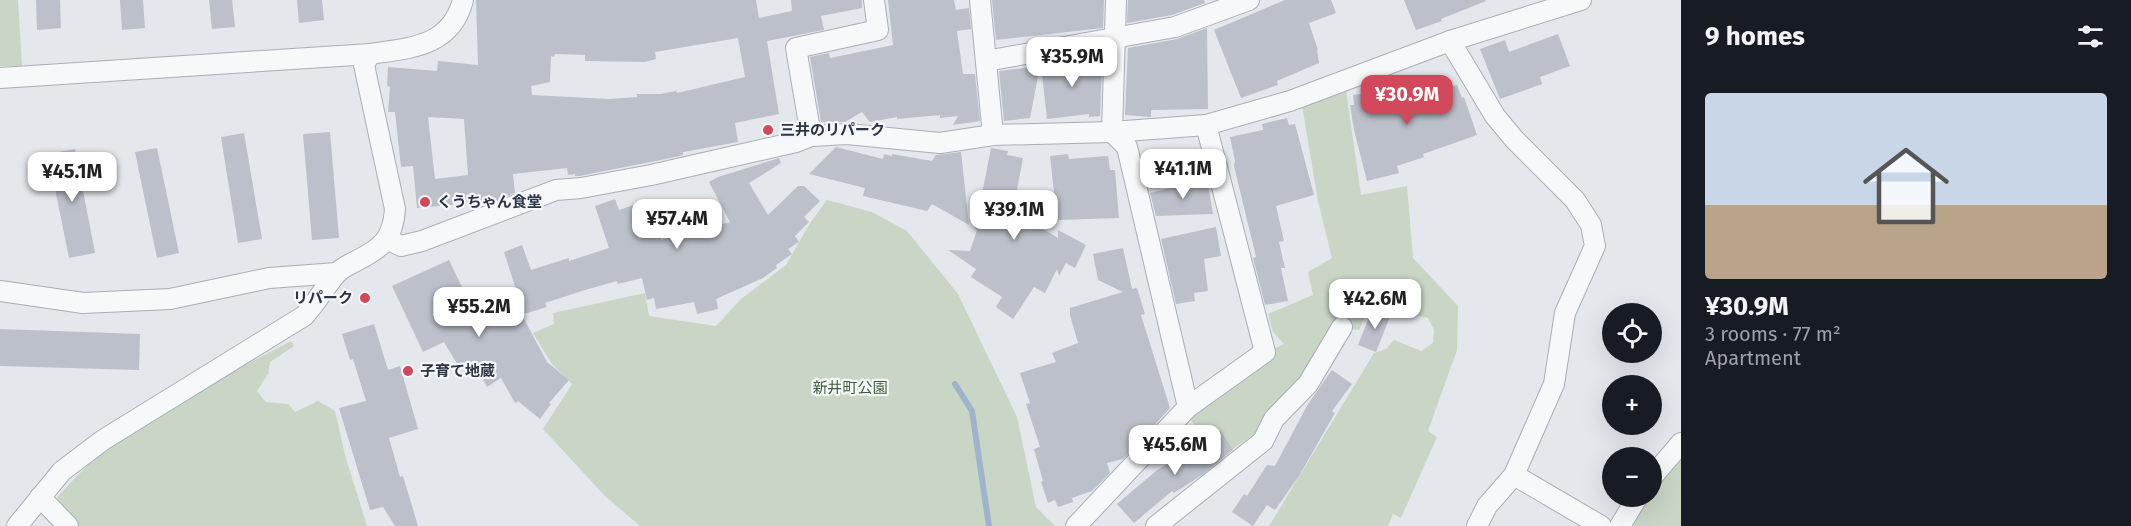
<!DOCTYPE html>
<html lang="en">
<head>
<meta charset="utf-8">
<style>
  :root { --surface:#171b24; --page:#20242c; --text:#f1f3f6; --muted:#9ea1a6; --line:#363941; --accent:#d1495b }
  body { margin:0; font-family:"Fira Sans","Noto Sans JP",sans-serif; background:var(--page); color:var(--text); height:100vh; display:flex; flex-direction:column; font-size:22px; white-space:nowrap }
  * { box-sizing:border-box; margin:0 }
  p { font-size:20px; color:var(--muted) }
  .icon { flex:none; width:33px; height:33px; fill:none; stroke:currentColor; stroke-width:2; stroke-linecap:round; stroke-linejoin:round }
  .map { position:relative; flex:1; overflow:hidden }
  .side { display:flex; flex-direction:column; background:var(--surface); width:450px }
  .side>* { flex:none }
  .fabs { position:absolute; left:1602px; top:303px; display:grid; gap:12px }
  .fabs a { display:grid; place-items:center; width:60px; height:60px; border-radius:50%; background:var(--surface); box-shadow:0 6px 24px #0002; font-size:30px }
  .price { position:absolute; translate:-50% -51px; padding:0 14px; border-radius:12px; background:#fff; color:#222; font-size:20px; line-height:39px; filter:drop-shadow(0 2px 3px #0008) }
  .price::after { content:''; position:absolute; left:50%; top:36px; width:18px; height:14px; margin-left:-9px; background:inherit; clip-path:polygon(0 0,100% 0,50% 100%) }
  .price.on { background:var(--accent); color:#fff }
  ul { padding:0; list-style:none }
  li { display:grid; align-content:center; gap:12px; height:318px; padding:0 24px }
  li+li { border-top:2px solid var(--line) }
  li span { display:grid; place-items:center; height:186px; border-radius:6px; color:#555 }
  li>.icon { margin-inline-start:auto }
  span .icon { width:108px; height:108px; fill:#fffc; stroke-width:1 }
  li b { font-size:26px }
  h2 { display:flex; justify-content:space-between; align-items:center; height:72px; padding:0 24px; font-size:26px }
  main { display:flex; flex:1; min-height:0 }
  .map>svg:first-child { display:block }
</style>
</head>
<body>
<main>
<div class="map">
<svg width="1681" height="526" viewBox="0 0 1681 526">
  <rect width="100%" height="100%" fill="#e4e7ec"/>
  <g fill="#c9d6c5">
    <polygon points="0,0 18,0 22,66 0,66"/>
    <polygon points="1346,90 1361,195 1407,186 1413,258 1458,306 1457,350 1428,431 1437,437 1401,518 1393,514 1388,526 1269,526 1374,353 1386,349 1394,340 1421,351 1433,343 1434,330 1428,318 1371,305 1359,330 1336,328 1320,356 1260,430 1225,455 1217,452 1190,419 1270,351 1284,344 1273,332 1268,314 1313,295 1308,272 1332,258 1318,201 1302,105"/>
    <polygon points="827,200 872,212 907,231 958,294 1017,417 1036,507 1055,526 640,526 605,496 543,429 572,384 552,364 533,333 554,324 553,313 645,293 649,316 716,326 741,299 786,265 810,223"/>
    <path d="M291 341 294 346 270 362 268 374 257 391 266 402 288 404 295 412 318 401 335 411 345 455 367 526H77L57 498C116 426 210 384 291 341Z"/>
    <polygon points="1681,448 1681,526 1625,526 1643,497 1652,496 1652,484"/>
  </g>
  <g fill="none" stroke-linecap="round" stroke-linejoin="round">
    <polyline stroke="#9fb4cc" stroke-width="6" points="955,384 972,411 989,526"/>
  </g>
  <g fill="#bbc0ca" fill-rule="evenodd">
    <polygon points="36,0 60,0 61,28 37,30"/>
    <polygon points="120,0 143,0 145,28 122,30"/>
    <polygon points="209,0 232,0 235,27 212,29"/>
    <polygon points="297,0 322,0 324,20 299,23"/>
    <path d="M476 0H756L759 18 792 11 791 0H862V8L821 16 824 30 767 41 779 114 735 123 738 142 683 152V155L671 158 579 176H575V174L568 175 567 168 513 174 515 193 495 201 417 208 413 166 401 167 395 112H388L390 87 387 86 388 67 437 71 438 61 478 65ZM738 38 745 77 677 93 676 91 661 94H637V97L609 99 532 95 531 86 550 82 551 56 554 57 555 54 585 55V61L645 62 656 59 655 52ZM428 117 464 119 468 175 435 179Z"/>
    <polygon points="888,0 954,0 956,10 969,8 971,29 957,31 963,74 975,74 980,121 953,125 958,116 940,118 940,115 897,119 897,117 870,122 862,112 845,122 821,122 810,57 829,53 830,58 893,45"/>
    <polygon points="992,0 1104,0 1103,28 996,40"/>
    <polygon points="1128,0 1204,0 1205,3 1172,15 1127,23"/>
    <polygon points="1285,0 1331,0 1336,13 1309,23 1318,50 1317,50 1319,63 1277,81 1278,85 1241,98 1214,30"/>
    <polygon points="1404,0 1485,0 1486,1 1441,19 1442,21 1416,30"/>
    <polygon points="1207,28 1208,109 1151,110 1151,117 1125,115 1128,48 1177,39"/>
    <polygon points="1558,34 1570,66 1540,77 1542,84 1500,99 1480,49 1505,40 1509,52"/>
    <polygon points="1096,58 1097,66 1102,65 1100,116 1089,117 1089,114 1047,119 1041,65"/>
    <polygon points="1040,66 1030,118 1004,121 999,71"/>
    <polygon points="1405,76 1409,89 1415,87 1419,99 1457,85 1462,98 1464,97 1477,135 1423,154 1424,157 1397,166 1399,173 1367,181 1354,130 1350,105 1354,105 1353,95 1391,90 1388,81"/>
    <polygon points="1287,118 1289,125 1295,124 1314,195 1276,206 1284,241 1279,242 1285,268 1281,268 1288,301 1265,305 1253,258 1256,257 1234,166 1235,161 1230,137 1263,130 1262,124"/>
    <polygon points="330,132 339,238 312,240 303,134"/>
    <polygon points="244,133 262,239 238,243 221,137"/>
    <polygon points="836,147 883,159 884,154 892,156 892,154 932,161 936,155 961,152 969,225 932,204 927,211 863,196 865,188 809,174"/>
    <polygon points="157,148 179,253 157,258 135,152"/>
    <polygon points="991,148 1008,151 1007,155 1023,158 1013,211 1058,238 1058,230 1086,245 1075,268 1066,263 1059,276 1057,269 1045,293 1034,287 1013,319 996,307 1002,297 971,277 976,269 948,250 970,251 977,230 975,229"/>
    <polygon points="75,149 95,253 69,258 48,154"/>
    <polygon points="1068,154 1069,159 1108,156 1110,170 1115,170 1119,218 1057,220 1050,156"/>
    <polygon points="779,158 781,163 749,183 768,215 798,186 804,186 820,201 804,217 809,222 795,236 799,242 788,249 792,254 776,265 777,268 763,278 716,299 718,309 697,314 694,302 656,309 654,298 647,300 642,278 618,284 617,281 585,290 545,303 547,307 524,314 504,252 522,245 531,270 569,258 569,261 609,248 595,206 615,199 619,210 646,201 648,209 651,208 661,240 730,222 709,182 718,177"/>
    <polygon points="1207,179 1213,214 1156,216 1150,193"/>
    <polygon points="1216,227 1221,256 1204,259 1208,291 1194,293 1195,301 1176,304 1161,239"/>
    <polygon points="1123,248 1132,289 1137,288 1145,314 1141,315 1170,408 1152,428 1132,434 1136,445 1123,459 1107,463 1110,473 1092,491 1072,498 1073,502 1058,507 1055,500 1048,503 1041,482 1043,481 1034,449 1040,447 1026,404 1030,403 1020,373 1056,362 1052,353 1078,343 1070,315 1070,308 1123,292 1098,280 1093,254"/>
    <polygon points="449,260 480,325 517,306 547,362 569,380 549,403 551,404 540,419 518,401 515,403 501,378 487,387 473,361 460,369 444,342 423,352 392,286"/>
    <polygon points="1373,307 1391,314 1376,352 1358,345"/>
    <polygon points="374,324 388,370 400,366 418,429 389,438 400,477 403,476 418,526 395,526 383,507 370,510 339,408 366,401 353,359 350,360 342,334"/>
    <polygon points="0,329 140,334 139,370 0,366"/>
    <polygon points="1332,370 1352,384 1332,411 1335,413 1299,476 1275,510 1267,505 1253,526 1232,512 1244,494 1247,496 1267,465 1275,466 1308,404"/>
    <polygon points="1220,430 1233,450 1202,475 1174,493 1172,491 1134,523 1117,504 1156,471"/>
  </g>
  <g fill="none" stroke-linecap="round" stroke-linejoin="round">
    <defs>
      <g id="minor">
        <polyline points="980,0 993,135"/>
        <polyline points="1116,0 1112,132 1127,147 1188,407"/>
        <polyline points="1450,41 1495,116 1514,139 1575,200 1591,225 1595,246 1565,313 1554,384 1514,475 1487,506 1477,526"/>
        <polyline points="986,61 1175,27 1249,0"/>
        <path d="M0 78 370 54C410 48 451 47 463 0"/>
        <polyline points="811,136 796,48 878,30 874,0"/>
        <polyline points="387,239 401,246 422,241 556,190 581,188 651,175 796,142 811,136 847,134 940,143 993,135 1112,132 1206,125 1290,101 1450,41 1581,0"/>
        <polyline points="0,291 83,303 170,299 269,278 337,273"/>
        <polyline points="1514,475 1601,526"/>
        <polyline points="1652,477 1681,443"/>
        <polyline points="40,497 68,526"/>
        <path d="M17 526 62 471 103 440 304 316C317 302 324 288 336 274 341 268 349 265 356 261 382 248 393 239 395 209L364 65 370 54"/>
        <polyline points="1076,526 1188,407 1265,352 1206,125"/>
        <polyline points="1156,526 1263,441 1274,419 1308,384 1342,327"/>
        <polyline points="1620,526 1638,496"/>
      </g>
    </defs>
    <use href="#minor" stroke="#a9aeb7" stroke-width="22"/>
    <use href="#minor" stroke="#f7f8fa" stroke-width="20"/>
  </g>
  <g fill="#d1495b" stroke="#f4f6f9" stroke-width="2">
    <circle cx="768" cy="130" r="6"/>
    <circle cx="425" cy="202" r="6"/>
    <circle cx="365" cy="298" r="6"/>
    <circle cx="408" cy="371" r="6"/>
  </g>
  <g text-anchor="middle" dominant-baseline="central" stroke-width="4.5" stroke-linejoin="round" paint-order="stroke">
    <g font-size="15" font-weight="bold" fill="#2b3445" stroke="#f4f6f9" text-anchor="start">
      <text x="780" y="130">三井のリパーク</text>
      <text x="437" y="202">くうちゃん食堂</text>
      <text x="353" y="298" text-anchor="end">リパーク</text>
      <text x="420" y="371">子育て地蔵</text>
    </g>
    <g font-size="15" fill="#3f6138" stroke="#f4f6f9">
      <text x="850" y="388">新井町公園</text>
    </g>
  </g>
</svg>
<div class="fabs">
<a><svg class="icon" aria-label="locate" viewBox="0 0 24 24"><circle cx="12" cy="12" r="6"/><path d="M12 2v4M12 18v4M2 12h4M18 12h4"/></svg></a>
<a>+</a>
<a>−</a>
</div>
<b class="price" style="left:1072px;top:88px">¥35.9M</b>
<b class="price on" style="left:1407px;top:126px">¥30.9M</b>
<b class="price" style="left:1183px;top:200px">¥41.1M</b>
<b class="price" style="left:72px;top:203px">¥45.1M</b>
<b class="price" style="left:1014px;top:241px">¥39.1M</b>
<b class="price" style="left:677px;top:250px">¥57.4M</b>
<b class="price" style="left:1375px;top:330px">¥42.6M</b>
<b class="price" style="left:479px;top:338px">¥55.2M</b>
<b class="price" style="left:1175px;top:476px">¥45.6M</b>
</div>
<section class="side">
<h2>9 homes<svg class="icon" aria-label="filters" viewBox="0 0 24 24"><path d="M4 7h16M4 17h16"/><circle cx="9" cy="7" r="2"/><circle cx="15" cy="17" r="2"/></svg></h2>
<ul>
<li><span style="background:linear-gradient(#c9d6e8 60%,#b9a48a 0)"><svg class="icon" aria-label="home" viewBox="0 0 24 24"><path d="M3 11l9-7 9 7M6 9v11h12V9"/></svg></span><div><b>¥30.9M</b><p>3 rooms · 77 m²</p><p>Apartment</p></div></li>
</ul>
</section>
</main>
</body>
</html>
